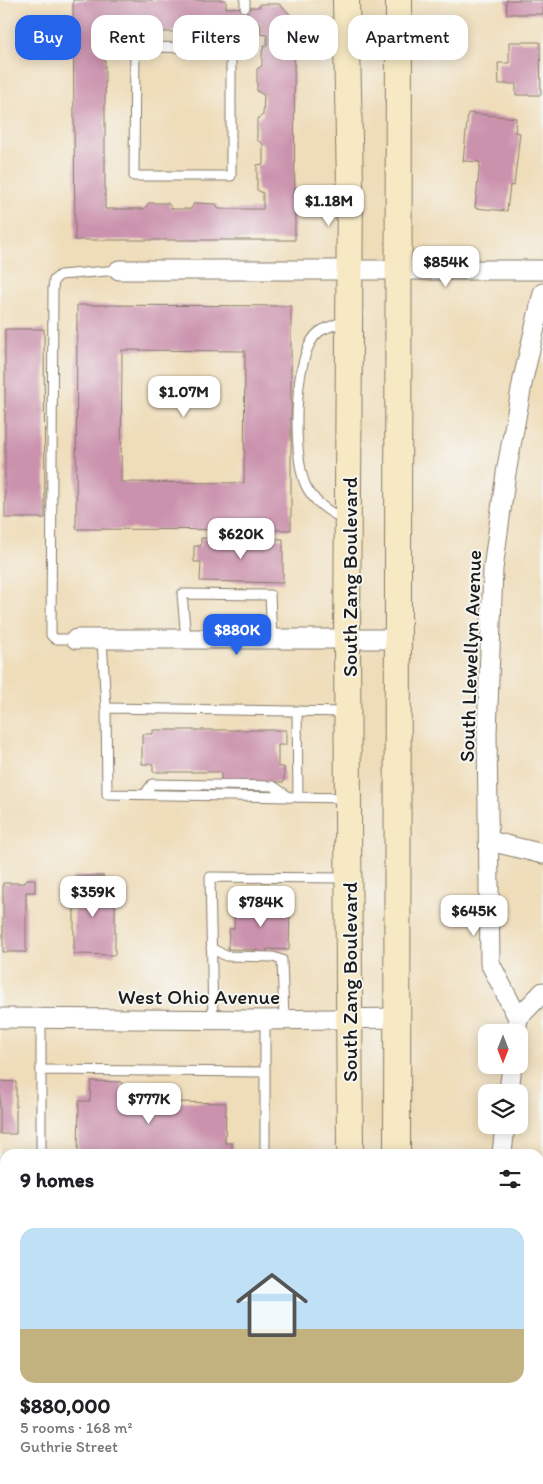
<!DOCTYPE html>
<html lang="en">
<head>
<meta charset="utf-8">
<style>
  :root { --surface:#fff; --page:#f6f6f6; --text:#202124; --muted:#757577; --accent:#2563eb }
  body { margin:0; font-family:Itim,sans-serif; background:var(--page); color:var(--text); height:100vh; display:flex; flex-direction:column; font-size:19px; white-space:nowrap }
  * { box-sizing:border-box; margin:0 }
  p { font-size:16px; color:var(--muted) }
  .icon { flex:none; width:28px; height:28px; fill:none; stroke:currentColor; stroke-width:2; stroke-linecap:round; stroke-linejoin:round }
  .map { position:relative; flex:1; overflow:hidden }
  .side { position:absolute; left:0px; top:1149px; width:544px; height:336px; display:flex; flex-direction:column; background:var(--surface); border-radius:15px 15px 0 0; box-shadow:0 2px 12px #0003 }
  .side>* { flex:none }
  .top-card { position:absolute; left:15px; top:15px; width:514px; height:45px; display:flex; gap:10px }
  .needle { width:32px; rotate:180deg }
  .fabs { position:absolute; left:478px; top:1024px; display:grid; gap:10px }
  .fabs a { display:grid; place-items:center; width:50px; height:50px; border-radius:10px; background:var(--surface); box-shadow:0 2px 12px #0003; font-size:25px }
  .price { position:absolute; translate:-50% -42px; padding:0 11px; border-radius:10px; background:#fff; color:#222; font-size:16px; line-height:32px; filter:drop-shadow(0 1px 2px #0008) }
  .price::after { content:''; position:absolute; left:50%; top:30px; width:15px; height:11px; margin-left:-8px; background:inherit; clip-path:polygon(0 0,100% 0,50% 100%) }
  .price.on { background:var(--accent); color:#fff }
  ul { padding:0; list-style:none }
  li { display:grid; align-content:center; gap:10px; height:265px; padding:0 20px }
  li span { display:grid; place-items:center; height:155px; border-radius:15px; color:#555 }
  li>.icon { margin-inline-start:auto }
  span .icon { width:90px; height:90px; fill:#fffc; stroke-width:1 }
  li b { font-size:21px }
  h2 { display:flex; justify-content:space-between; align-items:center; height:60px; padding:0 20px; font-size:21px }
  .tag { padding:0 18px; border-radius:15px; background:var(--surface); box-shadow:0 2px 12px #0003; font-size:18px; line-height:45px }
  .tag.on { background:var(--accent); color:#fff }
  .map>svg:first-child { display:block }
</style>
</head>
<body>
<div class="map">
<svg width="543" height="1484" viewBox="0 0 543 1484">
  <rect width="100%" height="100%" fill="#f6f6f2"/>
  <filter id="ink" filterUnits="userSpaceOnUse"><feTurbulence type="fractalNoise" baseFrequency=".02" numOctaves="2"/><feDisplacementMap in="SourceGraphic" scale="10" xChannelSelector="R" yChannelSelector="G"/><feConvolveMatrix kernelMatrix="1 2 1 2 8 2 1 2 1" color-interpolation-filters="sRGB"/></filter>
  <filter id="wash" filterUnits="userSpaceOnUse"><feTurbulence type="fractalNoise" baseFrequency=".0096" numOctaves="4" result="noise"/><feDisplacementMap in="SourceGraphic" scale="20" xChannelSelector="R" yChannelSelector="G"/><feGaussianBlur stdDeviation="1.12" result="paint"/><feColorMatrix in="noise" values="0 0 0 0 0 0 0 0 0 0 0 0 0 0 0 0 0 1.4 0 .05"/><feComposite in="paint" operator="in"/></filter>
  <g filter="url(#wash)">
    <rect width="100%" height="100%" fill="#efddba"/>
    <g id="blocks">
      <g fill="#cb92ad" fill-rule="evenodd">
        <path d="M73 0H226V8L260 7V4H279L289 13 293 20 294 42 295 240H75ZM235 22 261 23 260 34 267 35V46H264L262 52V66L257 69V91L264 95 263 115 257 119V140L263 144V164L257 165V190L263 193V209H219L216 204 194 203 191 209H172L168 203H149L144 209H105V31L232 33V30H235Z"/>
        <polygon points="506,0 543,0 543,14 507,14"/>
        <polygon points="509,42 540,42 541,95 516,95 516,84 499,84 498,63 509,63"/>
        <polygon points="468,113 516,118 515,132 520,133 514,186 510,185 507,211 475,208 480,162 463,161"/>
        <path d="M77 305 291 306V530L76 529ZM122 350 245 351 244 483 121 482Z"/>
        <polygon points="5,329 44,329 45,518 5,518"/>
        <polygon points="201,538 283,539 283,583 200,581 201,562 194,562 194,546 201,546"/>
        <polygon points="153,730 286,730 286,745 278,745 278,767 284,767 284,782 236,782 236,780 221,780 221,772 153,772 153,764 142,764 142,734 153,734"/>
        <polygon points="74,876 104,876 104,904 115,904 115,955 74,954"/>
        <polygon points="27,879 35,879 35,892 26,892 26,952 3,952 3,883 25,883"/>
        <polygon points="235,904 290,905 289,950 267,949 267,953 258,952 258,950 228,949 229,929 234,929"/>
        <polygon points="0,1081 16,1082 16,1134 0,1134"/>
        <polygon points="91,1081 122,1082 122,1101 226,1103 225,1143 232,1143 232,1154 78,1154 79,1101 90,1101"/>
        <rect x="32" y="1480" width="29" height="4"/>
        <rect x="477" y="1480" width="42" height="4"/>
      </g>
    </g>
  </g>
  <g filter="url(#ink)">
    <use href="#blocks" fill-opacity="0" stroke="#867c6b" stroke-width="1"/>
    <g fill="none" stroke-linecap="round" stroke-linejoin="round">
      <defs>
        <g id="lane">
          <polyline points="245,7 245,0"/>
          <polyline points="231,48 231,176 134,176 135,47 231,48 245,22"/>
          <path d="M344 520C328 511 313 502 305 484 293 456 292 352 319 332 326 327 338 324 347 320"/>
          <polyline points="76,639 55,639 51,635 53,289 54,280 60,275 119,270"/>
          <polyline points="102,639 106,708"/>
          <polyline points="186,639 182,594 270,595 272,639"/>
          <polyline points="297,711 298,797"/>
          <polyline points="145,794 152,784 273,786 289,797"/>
          <polyline points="346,798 107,794 106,708 346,712"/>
          <polyline points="211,948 226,956 273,957 282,960 284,1019"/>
          <polyline points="213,1019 210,877 346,878"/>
          <polyline points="265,1020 265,1154"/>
          <polyline points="41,1070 41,1018"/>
          <polyline points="41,1154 41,1070 264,1072"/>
          <polyline points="0,1204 5,1204"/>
          <polyline points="539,1435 543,1435"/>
          <polyline points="204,1480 204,1484"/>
          <polyline points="286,1480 286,1484"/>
          <polyline points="463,1480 463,1484"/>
          <polyline points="10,1484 11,1480"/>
          <polyline points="531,1484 531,1481 543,1481"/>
        </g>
        <g id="street">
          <polyline points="119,270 543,270"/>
          <polyline points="76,639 399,639"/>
          <polyline points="490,841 543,854"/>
          <polyline points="0,1018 265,1020 398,1018"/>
          <polyline points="518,1018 490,963 487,733 493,569 506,473 523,379 543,293"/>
          <polyline points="516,1032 518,1018 543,992"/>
          <polyline points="509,1092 512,1065"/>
          <polyline points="502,1154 505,1125"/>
        </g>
        <g id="secondary">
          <polyline points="346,0 350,184 347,640 350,1154"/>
          <polyline points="397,1154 399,0"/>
          <polyline points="539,1337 543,1337"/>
          <polyline points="0,1347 5,1347"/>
          <polyline points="539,1385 543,1385"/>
          <polyline points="0,1394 5,1393"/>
          <polyline points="345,1480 345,1484"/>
          <polyline points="397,1480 397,1484"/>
        </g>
      </defs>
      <use href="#lane" stroke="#867c6b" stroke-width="11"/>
      <use href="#street" stroke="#867c6b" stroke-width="21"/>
      <use href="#secondary" stroke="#867c6b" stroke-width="28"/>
      <use href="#lane" stroke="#fff" stroke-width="9"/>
      <use href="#street" stroke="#fff" stroke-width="19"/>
      <use href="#secondary" stroke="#f6e9c3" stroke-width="26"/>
    </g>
  </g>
  <g text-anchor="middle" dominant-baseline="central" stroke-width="4" stroke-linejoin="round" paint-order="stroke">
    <g font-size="21" fill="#1c1c1c" stroke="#f6f6f2">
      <text transform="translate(349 577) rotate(-90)">South Zang Boulevard</text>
      <text transform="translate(470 656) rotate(-88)">South Llewellyn Avenue</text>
      <text transform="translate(349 982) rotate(-90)">South Zang Boulevard</text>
      <text x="199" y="996">West Ohio Avenue</text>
    </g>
  </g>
</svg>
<div class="fabs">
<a><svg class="needle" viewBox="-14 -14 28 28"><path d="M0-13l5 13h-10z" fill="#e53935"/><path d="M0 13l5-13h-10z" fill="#757577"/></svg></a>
<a><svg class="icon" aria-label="layers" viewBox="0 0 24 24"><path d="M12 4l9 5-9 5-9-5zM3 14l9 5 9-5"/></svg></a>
</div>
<b class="price" style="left:329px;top:227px">$1.18M</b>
<b class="price" style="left:446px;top:288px">$854K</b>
<b class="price" style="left:184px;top:418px">$1.07M</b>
<b class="price" style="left:241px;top:560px">$620K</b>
<b class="price on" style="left:237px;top:656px">$880K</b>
<b class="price" style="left:93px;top:918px">$359K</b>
<b class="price" style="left:261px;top:928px">$784K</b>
<b class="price" style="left:474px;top:937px">$645K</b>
<b class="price" style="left:149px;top:1125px">$777K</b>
<div class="top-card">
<a class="tag on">Buy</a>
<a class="tag">Rent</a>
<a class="tag">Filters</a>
<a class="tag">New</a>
<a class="tag">Apartment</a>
</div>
<section class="side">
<h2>9 homes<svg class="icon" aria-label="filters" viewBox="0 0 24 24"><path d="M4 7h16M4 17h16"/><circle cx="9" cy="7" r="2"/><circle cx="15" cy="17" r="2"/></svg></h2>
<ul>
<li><span style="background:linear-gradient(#bfe0f5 65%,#c2b280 0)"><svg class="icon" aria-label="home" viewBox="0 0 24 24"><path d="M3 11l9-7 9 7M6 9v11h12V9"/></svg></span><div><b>$880,000</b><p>5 rooms · 168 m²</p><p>Guthrie Street</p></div></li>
</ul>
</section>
</div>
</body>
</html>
